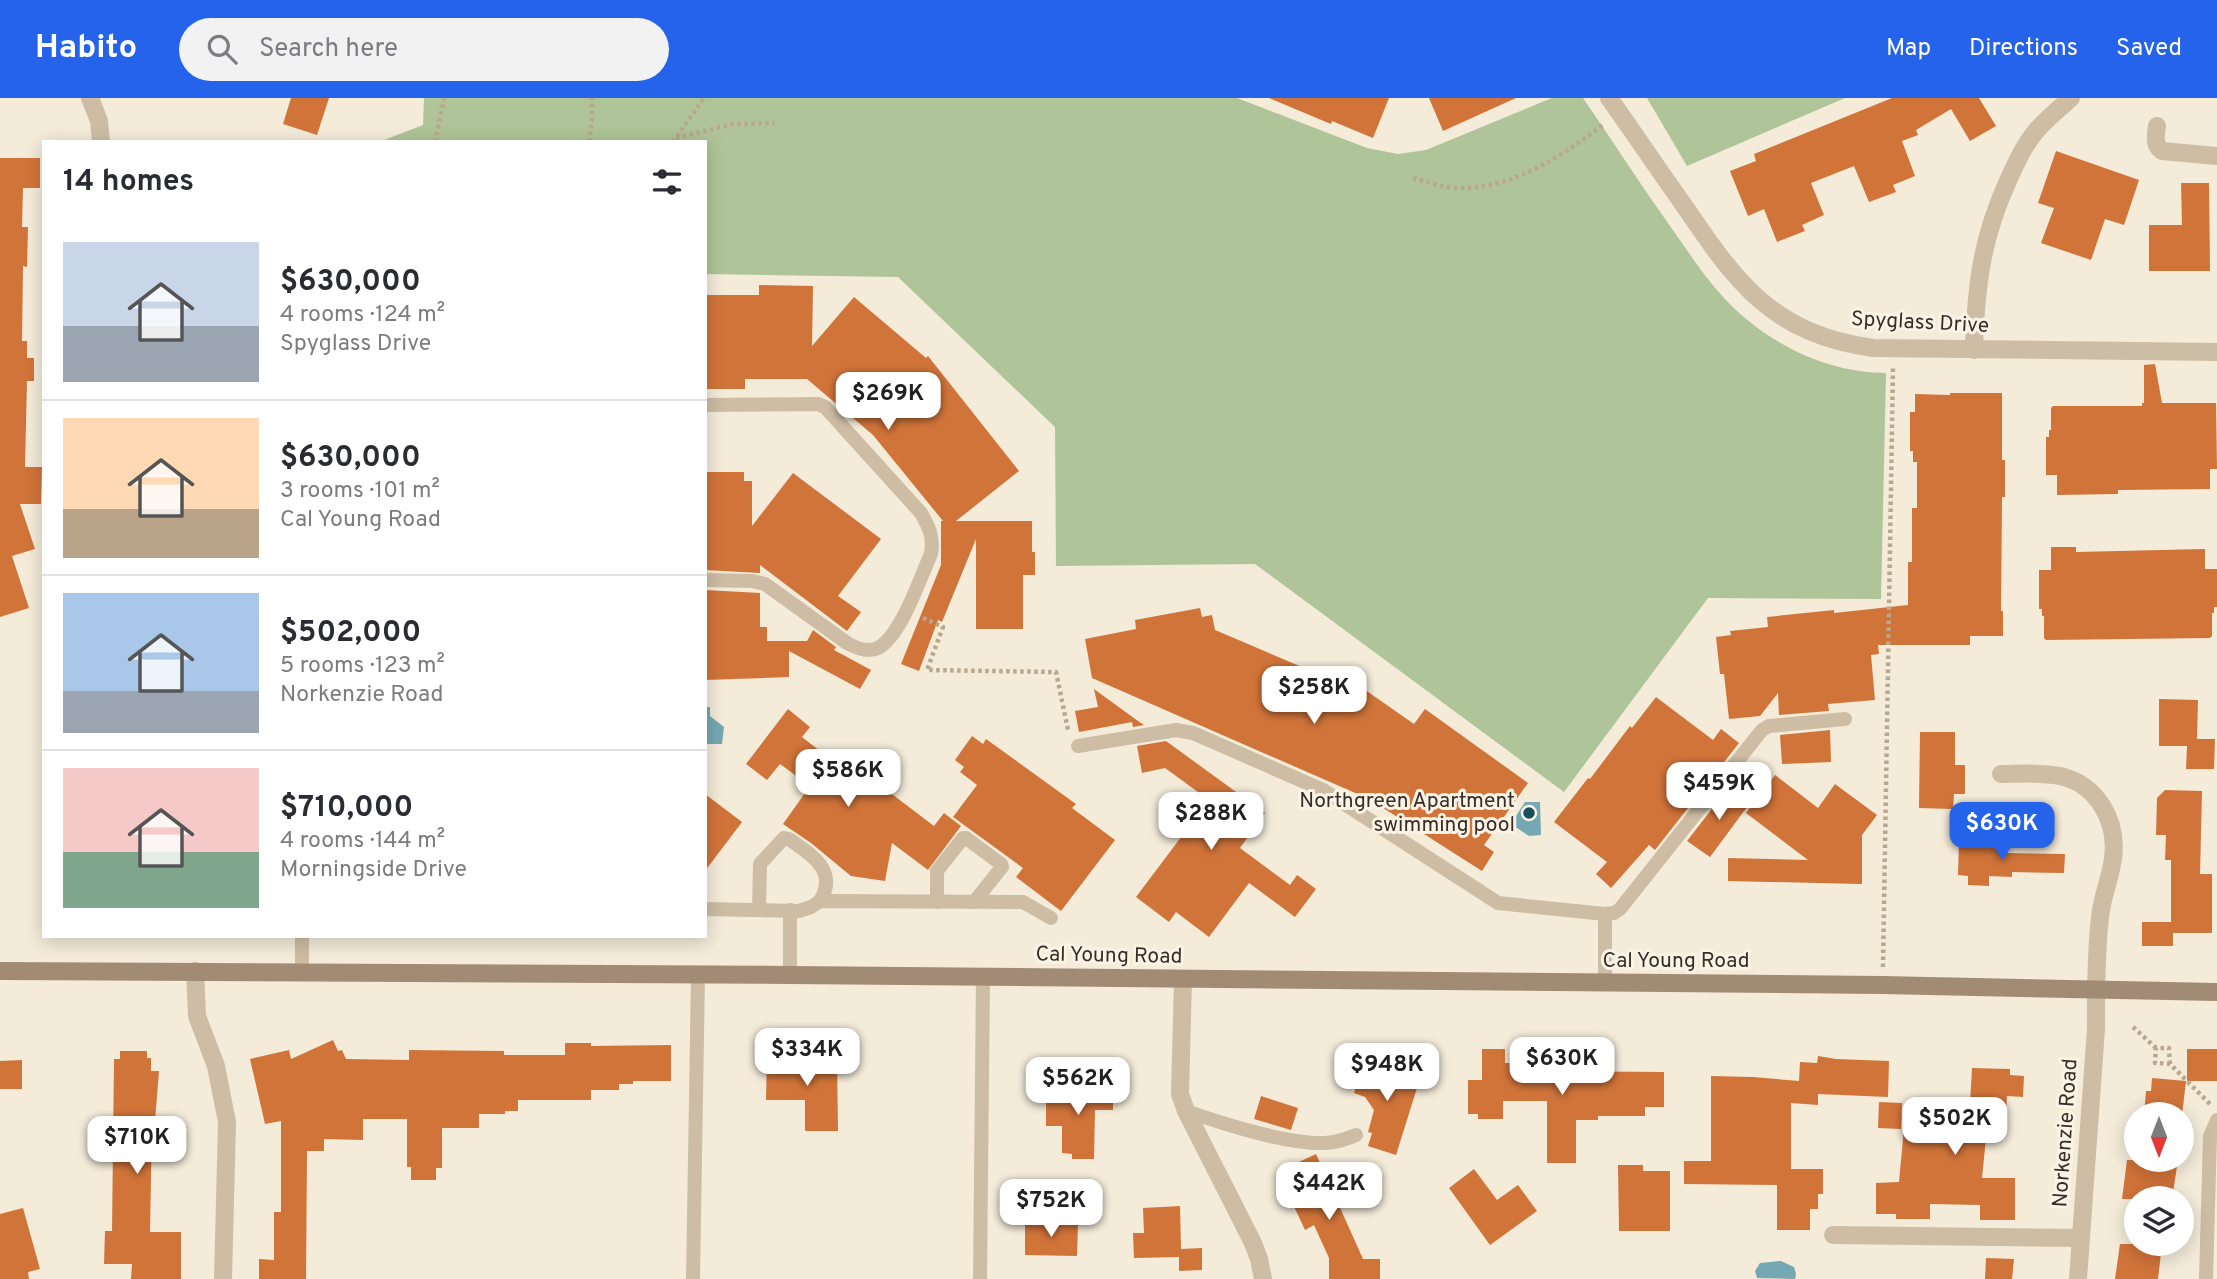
<!DOCTYPE html>
<html lang="en">
<head>
<meta charset="utf-8">
<style>
  :root { --surface:#fff; --page:#f2f2f3; --text:#2b2b33; --muted:#7c7c81; --line:#e1e1e2; --accent:#2563eb }
  body { margin:0; font-family:Overpass,sans-serif; background:var(--page); color:var(--text); height:100vh; display:flex; flex-direction:column; font-size:26px; white-space:nowrap }
  * { box-sizing:border-box; margin:0 }
  p { font-size:23px; color:var(--muted) }
  .icon { flex:none; width:38px; height:38px; fill:none; stroke:currentColor; stroke-width:2; stroke-linecap:round; stroke-linejoin:round }
  .map { position:relative; flex:1; overflow:hidden }
  .sheet { position:absolute; left:42px; top:42px; width:665px; height:798px; display:flex; flex-direction:column; background:var(--surface); border-radius:0px; box-shadow:0 4px 18px #0003 }
  .sheet>* { flex:none }
  .needle { width:46px; rotate:180deg }
  .buttons { position:absolute; left:2124px; top:1004px; display:grid; gap:14px }
  .buttons a { display:grid; place-items:center; width:70px; height:70px; border-radius:50%; background:var(--surface); box-shadow:0 4px 18px #0003; font-size:35px }
  .price { position:absolute; translate:-50% -60px; padding:0 16px; border-radius:14px; background:#fff; color:#222; font-size:23px; line-height:46px; filter:drop-shadow(0 2px 4px #0008) }
  .price::after { content:''; position:absolute; left:50%; top:42px; width:21px; height:16px; margin-left:-10px; background:inherit; clip-path:polygon(0 0,100% 0,50% 100%) }
  .price.on { background:var(--accent); color:#fff }
  ul { padding:0; list-style:none }
  li { display:flex; align-items:center; gap:21px; height:175px; padding:0 21px }
  li+li { border-top:2px solid var(--line) }
  li span { display:grid; place-items:center; flex:none; width:196px; height:140px; border-radius:0px; color:#555 }
  li>.icon { margin-inline-start:auto }
  span .icon { width:84px; height:84px; fill:#fffc; stroke-width:1 }
  li b { font-size:30px }
  h2 { display:flex; justify-content:space-between; align-items:center; height:84px; padding:0 21px; font-size:30px }
  header { display:flex; align-items:center; gap:42px; box-sizing:border-box; height:98px; padding:0 35px; background:var(--accent); color:#fff }
  header strong { font-size:33px }
  nav { display:flex; gap:38px; margin-inline-start:auto; font-size:24px }
  .search { width:490px; height:63px; background:var(--page); display:flex; align-items:center; gap:18px; box-sizing:border-box; padding:0 24px; border-radius:38px; color:var(--muted); font-size:26px }
  .map>svg:first-child { display:block }
</style>
</head>
<body>
<header>
<strong>Habito</strong>
<div class="search"><svg class="icon" aria-label="search" viewBox="0 0 24 24"><circle cx="10" cy="10" r="6"/><path d="M15 15l6 6"/></svg>Search here</div>
<nav><a>Map</a><a>Directions</a><a>Saved</a></nav>
</header>
<div class="map">
<svg width="2217" height="1181" viewBox="0 0 2217 1181">
  <rect width="100%" height="100%" fill="#f4ebd9"/>
  <g fill="#afc498">
    <path d="M424 0H1237L1367 50 1398 56 1426 52 1552 0H1583C1612 42 1640 86 1670 128 1688 153 1704 179 1725 201 1765 244 1826 275 1886 275L1881 501 1708 500 1564 694 1255 466 1056 468 1055 329 898 179 705 176V44H379L423 27Z"/>
    <polygon points="1647,0 1845,0 1687,68"/>
  </g>
  <g fill="#76a8b4">
    <polygon points="705,609 710,609 710,618 724,629 722,646 705,646"/>
    <polygon points="1525,704 1540,704 1541,737 1529,738 1511,726"/>
    <polygon points="1781,1163 1794,1169 1796,1176 1795,1181 1757,1180 1755,1173 1760,1165"/>
  </g>
  <g fill="#d1743a">
    <polygon points="291,0 329,0 317,37 283,26"/>
    <polygon points="1269,0 1389,0 1373,40 1332,23 1331,26"/>
    <polygon points="1429,0 1516,0 1443,33"/>
    <polygon points="1892,0 1979,0 1996,28 1970,43 1951,11 1916,32 1918,37 1902,43 1915,78 1893,87 1896,94 1869,104 1854,68 1811,85 1824,117 1802,127 1805,133 1777,144 1764,111 1748,118 1730,73 1756,63 1754,56"/>
    <polygon points="2056,53 2139,82 2124,127 2105,121 2091,162 2041,145 2054,110 2038,105"/>
    <polygon points="0,60 40,60 40,90 23,90 22,129 28,129 27,169 23,168 22,243 27,243 27,260 34,260 34,283 27,283 25,369 42,369 41,406 20,406 35,451 12,458 29,510 0,519"/>
    <polygon points="2181,85 2209,85 2210,173 2149,173 2149,127 2182,127"/>
    <polygon points="759,187 813,188 812,248 854,199 926,260 928,258 1019,373 956,423 1032,423 1032,454 1035,454 1035,477 1023,477 1023,531 976,531 976,441 942,524 938,522 919,573 901,566 941,467 941,423 943,423 873,337 807,281 745,281 745,291 705,291 705,197 759,197"/>
    <polygon points="2155,266 2162,305 2216,305 2217,371 2210,371 2210,391 2118,392 2118,396 2057,397 2057,377 2046,377 2046,339 2049,339 2049,332 2051,332 2051,310 2053,308 2142,308 2142,305 2144,305 2144,267"/>
    <polygon points="1950,295 2002,295 2002,362 2005,362 2005,399 2002,399 2001,513 2003,513 2003,538 1970,538 1970,547 1878,547 1879,556 1871,557 1875,602 1828,606 1829,613 1779,617 1778,595 1760,618 1729,621 1724,576 1720,576 1716,539 1731,537 1730,533 1768,529 1767,519 1834,512 1834,515 1908,507 1908,464 1912,464 1912,410 1917,410 1917,364 1913,364 1913,353 1910,353 1910,314 1915,314 1915,296 1950,297"/>
    <polygon points="705,374 744,374 744,383 752,383 752,428 793,375 881,441 838,498 861,514 847,533 760,467 760,475 705,472"/>
    <polygon points="2051,449 2076,449 2076,454 2205,451 2205,471 2217,471 2217,509 2214,509 2214,515 2212,515 2212,538 2210,540 2046,542 2044,540 2044,518 2042,518 2042,511 2039,511 2039,472 2051,472"/>
    <polygon points="705,492 760,495 760,529 767,529 767,543 807,543 813,532 836,549 834,552 871,572 860,591 789,553 789,579 705,582"/>
    <polygon points="1200,510 1202,519 1212,517 1215,532 1358,593 1361,589 1414,626 1425,611 1528,685 1484,747 1494,754 1482,773 1369,701 1092,580 1085,541 1136,531 1135,522"/>
    <polygon points="1094,591 1138,623 1144,627 1133,629 1132,624 1079,634 1075,613 1098,609"/>
    <polygon points="1656,599 1713,642 1721,631 1739,645 1655,752 1649,747 1611,790 1596,776 1607,764 1554,724 1588,680 1590,681 1630,628 1632,630"/>
    <polygon points="2159,601 2198,602 2197,641 2215,641 2214,671 2186,671 2187,648 2159,648"/>
    <polygon points="788,611 810,629 802,639 820,653 818,655 873,696 880,687 934,728 944,715 961,728 928,772 892,745 885,783 851,778 811,745 783,726 810,688 780,666 767,682 746,666"/>
    <polygon points="1830,632 1831,664 1782,666 1780,637"/>
    <polygon points="1920,634 1955,634 1955,667 1965,667 1965,696 1954,696 1953,711 1919,710"/>
    <polygon points="972,638 983,646 986,641 1076,706 1072,710 1115,742 1061,813 1016,779 1023,770 953,719 977,687 960,674 964,669 955,662"/>
    <polygon points="1166,643 1265,715 1240,750 1290,787 1297,777 1316,791 1295,819 1249,785 1209,839 1176,814 1169,824 1136,799 1209,702 1165,670 1142,675 1137,648"/>
    <polygon points="1775,677 1818,710 1835,686 1877,717 1862,737 1862,786 1728,783 1728,760 1808,762 1746,715"/>
    <polygon points="1729,689 1750,705 1710,759 1687,743"/>
    <polygon points="2165,692 2202,693 2200,776 2212,776 2212,835 2173,835 2173,848 2142,848 2142,824 2171,824 2171,762 2165,762 2166,737 2156,737 2157,700"/>
    <polygon points="705,696 742,724 705,773"/>
    <polygon points="1959,742 2007,744 2007,755 2065,756 2064,775 2012,774 2012,779 1989,778 1989,788 1968,787 1968,778 1958,777"/>
    <polygon points="333,942 338,953 342,952 346,961 409,962 409,952 504,953 504,957 565,957 565,945 591,945 591,948 671,947 671,983 633,983 633,986 619,986 619,992 591,992 591,1002 518,1002 518,1013 505,1013 505,1016 479,1016 479,1030 442,1030 442,1070 436,1070 436,1082 411,1082 411,1069 407,1069 407,1021 363,1021 363,1042 324,1041 324,1053 307,1053 306,1181 259,1181 259,1161 274,1162 274,1114 281,1114 281,1023 265,1026 250,961 289,952 291,961"/>
    <polygon points="1482,951 1505,951 1505,965 1532,965 1532,973 1664,974 1664,1009 1645,1009 1645,1018 1598,1018 1598,1022 1576,1022 1576,1065 1547,1065 1547,1003 1503,1003 1503,1021 1478,1021 1478,1016 1468,1016 1468,982 1482,982"/>
    <rect x="2187" y="951" width="30" height="32"/>
    <polygon points="120,953 147,953 147,960 151,960 151,973 159,973 155,1023 152,1023 150,1134 181,1134 181,1181 131,1181 132,1166 104,1166 105,1133 112,1133 114,961 120,961"/>
    <polygon points="767,958 837,959 838,1033 805,1033 805,1002 766,1002"/>
    <polygon points="1818,958 1836,961 1889,963 1888,999 1818,996 1818,1007 1791,1005 1791,1071 1823,1071 1823,1096 1818,1096 1818,1111 1810,1111 1810,1132 1777,1132 1777,1087 1684,1086 1684,1063 1711,1063 1711,978 1753,979 1799,983 1800,964 1817,965"/>
    <polygon points="1365,960 1416,977 1412,988 1417,990 1396,1057 1368,1048 1372,1035 1368,1034 1374,1012 1365,999 1354,995"/>
    <polygon points="22,962 22,991 0,991 0,963"/>
    <polygon points="1972,970 2010,971 2010,977 2024,978 2023,999 2007,998 2005,1031 1987,1030 1982,1080 2015,1080 2015,1122 1980,1122 1980,1107 1930,1106 1930,1121 1896,1121 1896,1116 1876,1116 1876,1085 1899,1084 1905,1019 1969,1024"/>
    <polygon points="2152,980 2186,983 2182,1017 2144,1017 2146,993 2151,993"/>
    <polygon points="1056,989 1113,990 1113,1012 1095,1012 1094,1061 1072,1061 1072,1056 1062,1055 1062,1028 1046,1028 1046,999 1056,999"/>
    <polygon points="1261,998 1298,1010 1291,1032 1254,1021"/>
    <polygon points="1879,1004 1902,1005 1901,1031 1878,1030"/>
    <polygon points="1316,1056 1363,1161 1380,1161 1380,1181 1329,1181 1329,1160 1314,1127 1305,1132 1291,1102 1299,1099 1286,1070"/>
    <polygon points="2127,1062 2178,1062 2172,1101 2122,1101"/>
    <polygon points="1618,1067 1643,1067 1643,1073 1670,1073 1670,1133 1619,1133"/>
    <polygon points="1474,1071 1497,1102 1518,1087 1537,1113 1490,1147 1449,1090"/>
    <polygon points="1180,1108 1181,1151 1202,1150 1202,1172 1179,1173 1179,1159 1134,1160 1133,1135 1144,1135 1143,1110"/>
    <polygon points="23,1110 40,1171 28,1174 29,1181 0,1181 0,1116"/>
    <polygon points="1025,1124 1078,1125 1077,1158 1025,1157"/>
    <polygon points="2120,1146 2162,1146 2158,1181 2115,1181"/>
    <polygon points="1986,1160 2014,1161 2012,1181 1985,1181"/>
  </g>
  <g fill="none" stroke-linecap="round" stroke-linejoin="round">
    <g stroke="#b9a78e" stroke-width="4.5" stroke-dasharray="3.5 3.5" stroke-linecap="butt">
      <polyline points="676,40 733,26 775,25"/>
      <polyline points="435,44 444,0"/>
      <polyline points="589,44 592,21 592,0"/>
      <polyline points="673,44 704,0"/>
      <path d="M1413 80C1427 84 1441 89 1456 90 1512 92 1562 58 1604 26"/>
      <polyline points="923,520 943,529 927,572 1056,574 1068,632"/>
      <polyline points="1883,869 1893,269"/>
      <polyline points="2133,929 2156,950"/>
      <polyline points="2170,966 2169,950 2156,950 2155,965 2170,966 2211,1007"/>
    </g>
    <g stroke="#cdbda4" stroke-width="14">
      <path d="M705 307 818 306 825 309 921 415C929 429 934 439 931 456 920 480 901 538 878 550 868 555 856 550 847 545L765 486 752 483 705 482"/>
      <polyline points="1078,648 1176,632 1193,635 1323,692 1498,805 1605,816"/>
      <polyline points="937,804 937,773 963,740 966,740 1001,766 1002,769 974,804"/>
      <polyline points="705,811 799,813 811,809 820,803 1023,804 1051,820"/>
      <path d="M759 812 760 766 784 740 789 741C810 756 839 772 820 803"/>
      <polyline points="790,812 790,877"/>
      <polyline points="302,838 302,874"/>
      <polyline points="1605,885 1605,816 1614,815 1620,811 1762,632 1769,628 1845,621"/>
      <path d="M1186 1013C1224 1026 1285 1046 1324 1045 1336 1045 1346 1041 1356 1037"/>
      <polyline points="693,1181 698,877"/>
      <polyline points="980,1181 983,880"/>
      <polyline points="2206,1181 2210,1038 2217,1022"/>
    </g>
    <g stroke="#cdbda4" stroke-width="18">
      <polyline points="90,0 99,23 101,44"/>
      <path d="M1609 0C1634 35 1658 71 1683 106 1736 184 1772 236 1873 250L2217 254"/>
      <path d="M2157 28C2156 38 2153 46 2162 53L2217 58"/>
      <path d="M1974 252C1976 189 1981 143 2007 85 2015 67 2023 49 2036 33 2046 21 2059 11 2071 0"/>
      <path d="M2001 676C2020 676 2041 674 2060 678 2097 686 2118 723 2113 760 2111 777 2104 794 2101 812 2097 838 2097 865 2096 892"/>
      <polyline points="195,873 197,918 216,968 227,1024 223,1181"/>
      <polyline points="1183,882 1180,996 1186,1013 1253,1145 1259,1161 1263,1181"/>
      <polyline points="1833,1137 2081,1140"/>
    </g>
    <polyline stroke="#cdbda4" stroke-width="18" points="2078,1181 2096,931 2096,892"/>
    <polyline stroke="#a18b75" stroke-width="18" points="0,873 790,877 1882,887 2217,894"/>
  </g>
  <circle fill="#184f5d" stroke="#fbf4e6" stroke-width="2.5" cx="1529" cy="715" r="7"/>
  <g text-anchor="middle" dominant-baseline="central" stroke-width="6" stroke-linejoin="round" paint-order="stroke">
    <g font-size="21" fill="#382e27" stroke="#fbf4e6">
      <text transform="translate(1920 225) rotate(3)">Spyglass Drive</text>
      <text transform="translate(1109 858) rotate(1)">Cal Young Road</text>
      <text x="1676" y="863">Cal Young Road</text>
      <text transform="translate(2066 1035) rotate(-86)">Norkenzie Road</text>
    </g>
    <g font-size="21" fill="#382e27" stroke="#fbf4e6" text-anchor="end">
      <text x="1515" y="703">Northgreen Apartment<tspan x="1515" dy="24">swimming pool</tspan></text>
    </g>
  </g>
</svg>
<div class="buttons">
<a><svg class="needle" viewBox="-14 -14 28 28"><path d="M0-13l5 13h-10z" fill="#e53935"/><path d="M0 13l5-13h-10z" fill="#7c7c81"/></svg></a>
<a><svg class="icon" aria-label="layers" viewBox="0 0 24 24"><path d="M12 4l9 5-9 5-9-5zM3 14l9 5 9-5"/></svg></a>
</div>
<b class="price" style="left:888px;top:334px">$269K</b>
<b class="price" style="left:1314px;top:628px">$258K</b>
<b class="price" style="left:848px;top:711px">$586K</b>
<b class="price" style="left:1719px;top:724px">$459K</b>
<b class="price" style="left:1211px;top:754px">$288K</b>
<b class="price on" style="left:2002px;top:764px">$630K</b>
<b class="price" style="left:807px;top:990px">$334K</b>
<b class="price" style="left:1562px;top:999px">$630K</b>
<b class="price" style="left:1387px;top:1005px">$948K</b>
<b class="price" style="left:1078px;top:1019px">$562K</b>
<b class="price" style="left:1955px;top:1059px">$502K</b>
<b class="price" style="left:137px;top:1078px">$710K</b>
<b class="price" style="left:1329px;top:1124px">$442K</b>
<b class="price" style="left:1051px;top:1141px">$752K</b>
<section class="sheet">
<h2>14 homes<svg class="icon" aria-label="filters" viewBox="0 0 24 24"><path d="M4 7h16M4 17h16"/><circle cx="9" cy="7" r="2"/><circle cx="15" cy="17" r="2"/></svg></h2>
<ul>
<li><span style="background:linear-gradient(#c9d6e8 60%,#9aa5b1 0)"><svg class="icon" aria-label="home" viewBox="0 0 24 24"><path d="M3 11l9-7 9 7M6 9v11h12V9"/></svg></span><div><b>$630,000</b><p>4 rooms · 124 m²</p><p>Spyglass Drive</p></div></li>
<li><span style="background:linear-gradient(#ffd9b3 65%,#b9a48a 0)"><svg class="icon" aria-label="home" viewBox="0 0 24 24"><path d="M3 11l9-7 9 7M6 9v11h12V9"/></svg></span><div><b>$630,000</b><p>3 rooms · 101 m²</p><p>Cal Young Road</p></div></li>
<li><span style="background:linear-gradient(#a9c7e8 70%,#9aa5b1 0)"><svg class="icon" aria-label="home" viewBox="0 0 24 24"><path d="M3 11l9-7 9 7M6 9v11h12V9"/></svg></span><div><b>$502,000</b><p>5 rooms · 123 m²</p><p>Norkenzie Road</p></div></li>
<li><span style="background:linear-gradient(#f6c9c9 60%,#7fa58c 0)"><svg class="icon" aria-label="home" viewBox="0 0 24 24"><path d="M3 11l9-7 9 7M6 9v11h12V9"/></svg></span><div><b>$710,000</b><p>4 rooms · 144 m²</p><p>Morningside Drive</p></div></li>
</ul>
</section>
</div>
</body>
</html>
